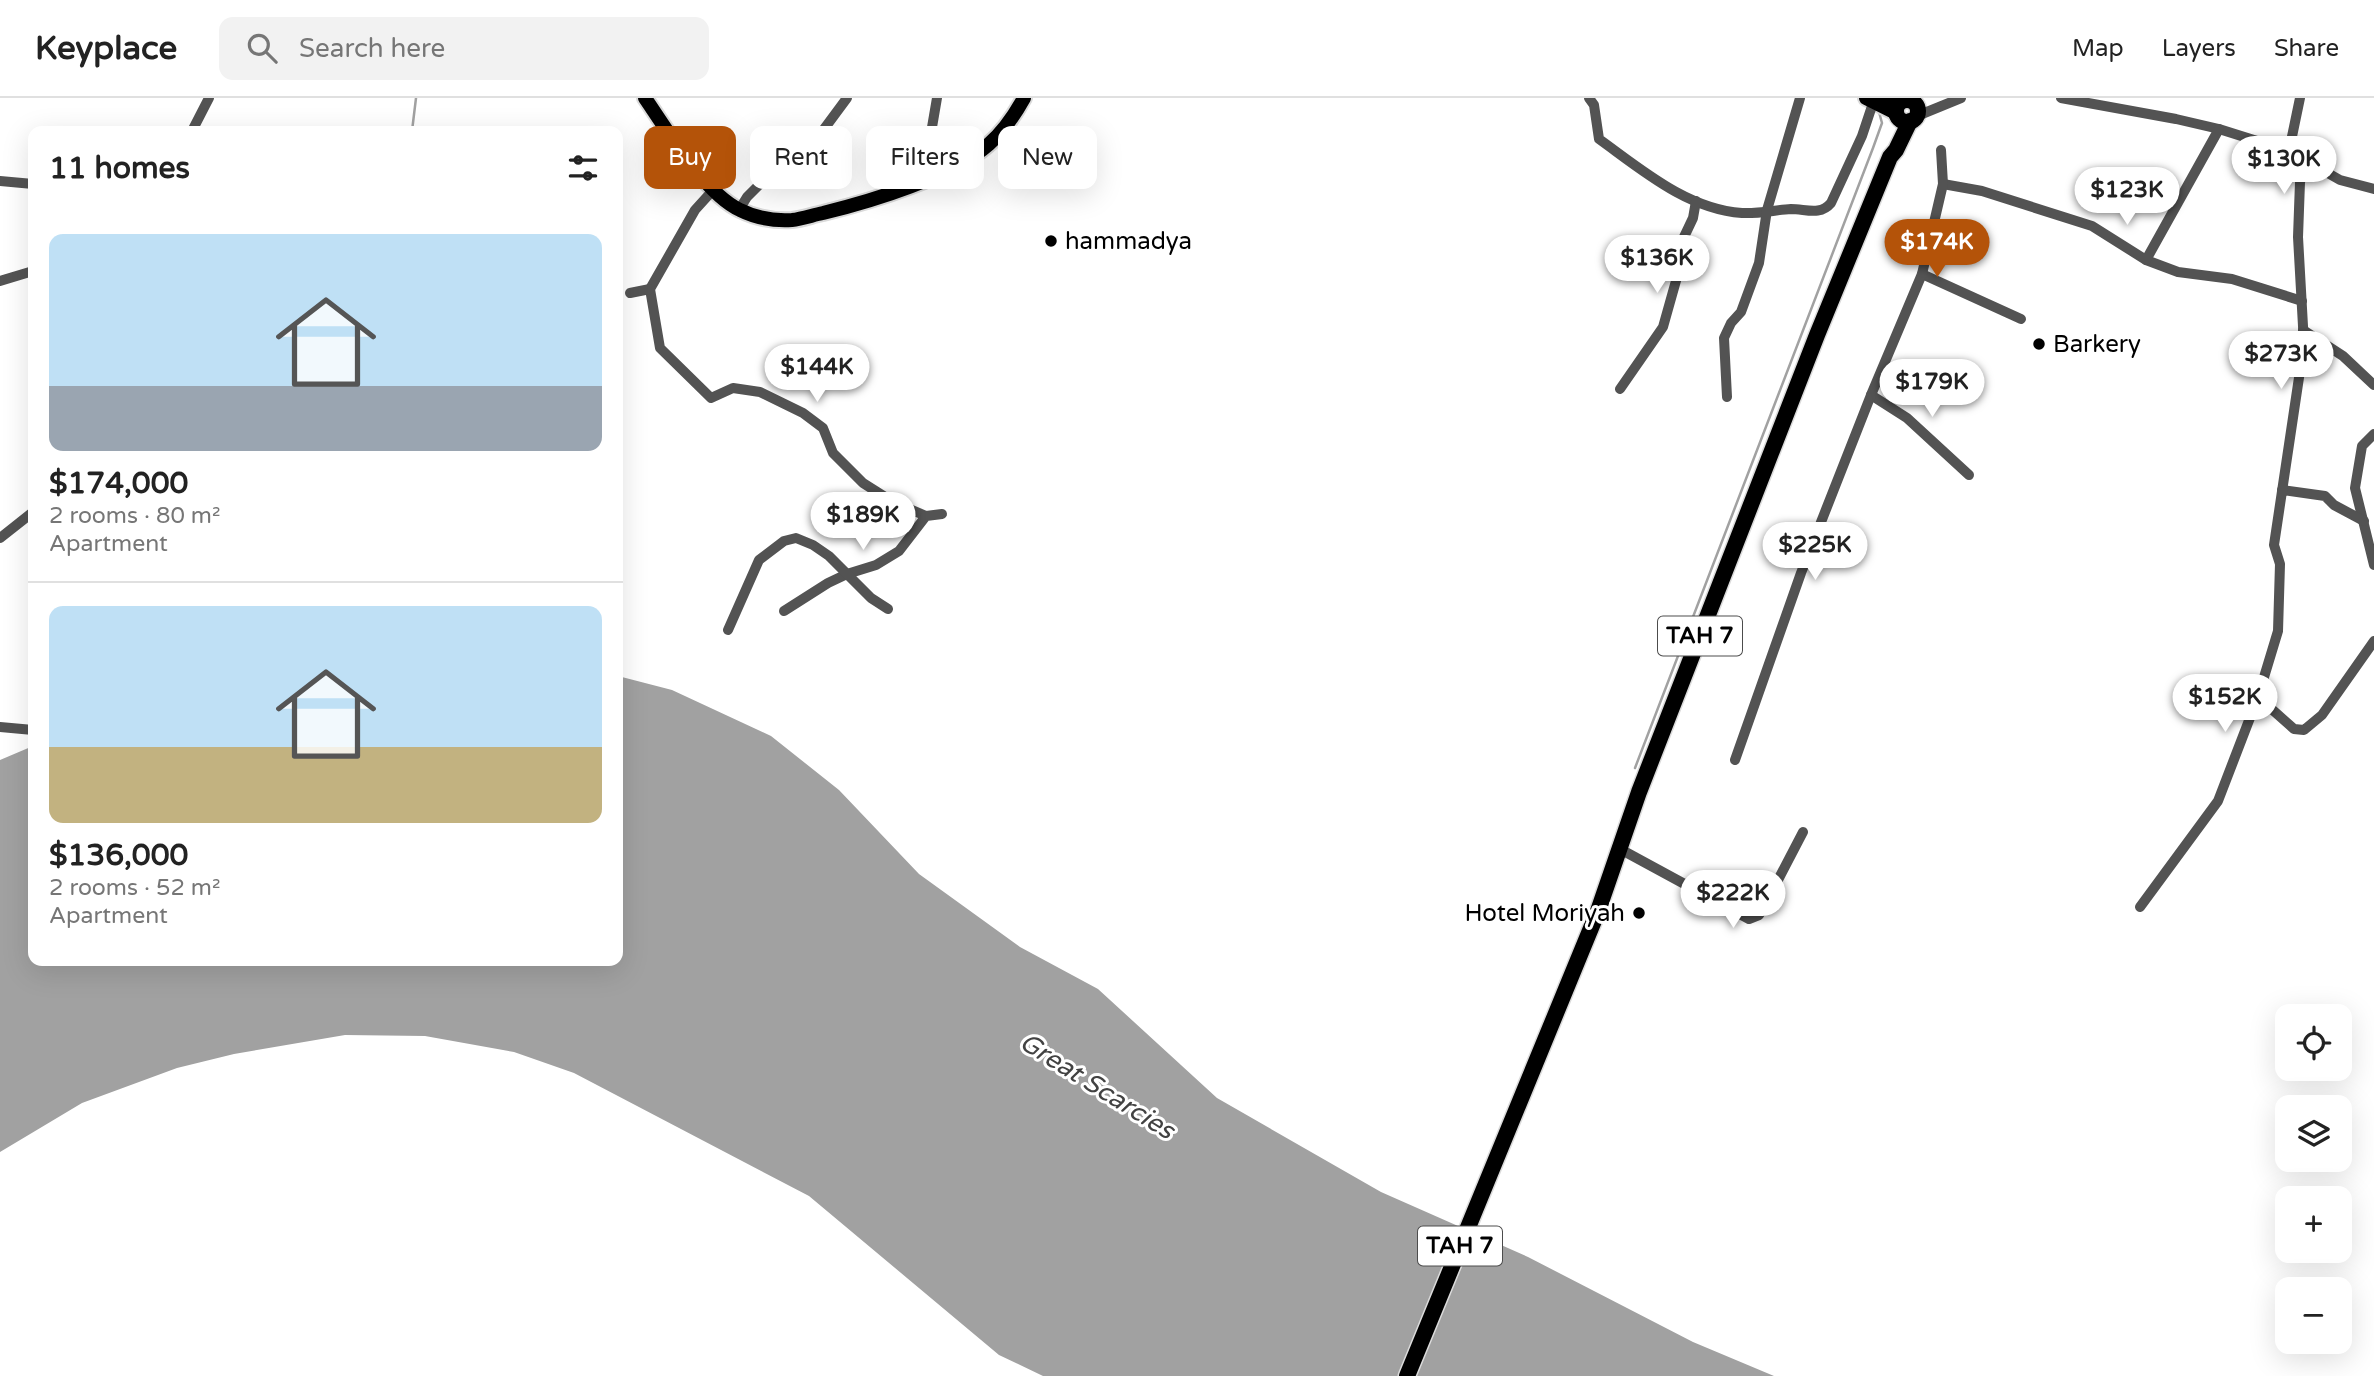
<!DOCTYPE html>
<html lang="en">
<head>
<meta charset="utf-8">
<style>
  :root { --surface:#fff; --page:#f2f2f2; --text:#222; --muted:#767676; --line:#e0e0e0; --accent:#b45309 }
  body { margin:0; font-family:"Varela Round",sans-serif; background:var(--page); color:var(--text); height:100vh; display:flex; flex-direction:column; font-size:26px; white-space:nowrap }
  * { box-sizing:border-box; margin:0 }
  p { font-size:23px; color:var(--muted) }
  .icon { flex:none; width:38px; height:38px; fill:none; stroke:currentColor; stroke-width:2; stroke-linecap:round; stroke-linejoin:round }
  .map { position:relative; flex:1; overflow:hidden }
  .sheet { position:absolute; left:28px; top:28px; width:595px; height:840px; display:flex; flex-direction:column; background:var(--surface); border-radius:14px; box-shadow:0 7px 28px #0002 }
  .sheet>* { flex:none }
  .top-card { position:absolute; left:644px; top:28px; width:665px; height:63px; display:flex; gap:14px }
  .controls { position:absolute; left:2275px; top:906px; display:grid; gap:14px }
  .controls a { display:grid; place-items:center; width:77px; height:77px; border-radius:14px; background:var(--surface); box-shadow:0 7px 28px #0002; font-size:35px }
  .price { position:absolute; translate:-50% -60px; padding:0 16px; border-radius:24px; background:#fff; color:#222; font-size:23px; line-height:46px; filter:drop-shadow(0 2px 4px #0008) }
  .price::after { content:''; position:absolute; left:50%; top:42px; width:21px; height:16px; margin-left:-10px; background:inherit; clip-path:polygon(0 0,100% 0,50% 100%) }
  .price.current { background:var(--accent); color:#fff }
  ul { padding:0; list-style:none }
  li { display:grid; align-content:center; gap:14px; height:371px; padding:0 21px }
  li+li { border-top:2px solid var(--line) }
  li span { display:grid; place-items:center; height:217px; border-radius:14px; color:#555 }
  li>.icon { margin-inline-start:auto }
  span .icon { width:126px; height:126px; fill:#fffc; stroke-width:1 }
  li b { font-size:30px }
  h2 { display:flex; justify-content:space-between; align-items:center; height:84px; padding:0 21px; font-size:30px }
  .chip { padding:0 24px; border-radius:14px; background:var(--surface); box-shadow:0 7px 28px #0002; font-size:24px; line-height:63px }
  .chip.current { background:var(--accent); color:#fff }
  header { display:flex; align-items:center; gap:42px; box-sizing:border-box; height:98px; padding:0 35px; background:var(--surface); border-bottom:2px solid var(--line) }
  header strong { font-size:33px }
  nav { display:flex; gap:38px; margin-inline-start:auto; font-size:24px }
  .search { width:490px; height:63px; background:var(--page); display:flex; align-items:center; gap:18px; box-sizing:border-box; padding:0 24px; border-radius:14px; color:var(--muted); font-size:26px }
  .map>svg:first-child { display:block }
</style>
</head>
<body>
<header>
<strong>Keyplace</strong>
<div class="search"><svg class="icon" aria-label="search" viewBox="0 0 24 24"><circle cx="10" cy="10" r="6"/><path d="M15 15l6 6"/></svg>Search here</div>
<nav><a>Map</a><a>Layers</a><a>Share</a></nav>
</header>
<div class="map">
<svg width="2374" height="1278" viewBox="0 0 2374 1278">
  <rect width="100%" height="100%" fill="#fff"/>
  <polygon fill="#a1a1a1" points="618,578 672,592 771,638 839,692 919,776 1020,849 1098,891 1217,1000 1381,1094 1528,1159 1693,1244 1774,1278 1043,1278 999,1257 809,1098 574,975 514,954 425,938 345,937 234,956 177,970 82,1005 0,1054 0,662 33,648 33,863 618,863"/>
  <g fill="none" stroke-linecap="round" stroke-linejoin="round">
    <g stroke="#a1a1a1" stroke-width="2.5">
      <polyline points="412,33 416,0"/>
      <polyline points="1635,670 1873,50 1882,25 1879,14"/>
    </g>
    <defs>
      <g id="major">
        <path d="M645 0C667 32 705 96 740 112 756 120 775 123 792 122 802 121 813 117 823 115 872 103 952 79 989 46 1004 33 1014 18 1024 0"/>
        <polyline points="1866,0 1896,15"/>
        <polyline points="1885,0 1900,5"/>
      </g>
      <g id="highway">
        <circle cx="1907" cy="13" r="11"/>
        <polyline points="1407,1278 1598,813 1639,694 1817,237 1890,59 1896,52 1910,23"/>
      </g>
    </defs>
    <use href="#major" stroke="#dbdbdb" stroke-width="18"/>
    <use href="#highway" stroke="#dbdbdb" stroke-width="19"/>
    <g stroke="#535353" stroke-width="10">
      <path d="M1589 0 1594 7 1599 41C1642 72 1687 111 1742 115 1758 116 1775 112 1791 111 1806 111 1820 118 1831 105L1862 38 1873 5"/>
      <polyline points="2061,0 2176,21 2219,31 2289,53 2340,82 2374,91"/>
      <polyline points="1917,18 1961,0"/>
      <polyline points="192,33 209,0"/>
      <polyline points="2289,53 2300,0"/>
      <polyline points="923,82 937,0"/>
      <polyline points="0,83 33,86"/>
      <polyline points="1943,86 1982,93 2092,128 2146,162 2178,174 2232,181 2302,203"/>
      <polyline points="714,91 695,112 650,191 660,250 711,300 733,290 760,294 803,315 823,330 833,355 863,385 893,404 926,418"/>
      <polyline points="739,112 747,99 764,82 810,50 847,0"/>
      <polyline points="2146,162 2219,31"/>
      <polyline points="1922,176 2021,221"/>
      <polyline points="0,183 33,173"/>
      <polyline points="630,195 650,191"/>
      <polyline points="2303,232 2343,258 2374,287"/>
      <polyline points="1620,291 1663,229 1681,165 1684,139 1693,120 1696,103"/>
      <polyline points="1871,297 1907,320 1969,377"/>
      <polyline points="1727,299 1724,240 1731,225 1741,214 1759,165 1767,112 1800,0"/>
      <polyline points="2374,336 2362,348 2355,390 2374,467"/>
      <polyline points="2282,392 2325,398 2334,407 2364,423"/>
      <polyline points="0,440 33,414"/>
      <polyline points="784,513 828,485 847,476 876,467 899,453 926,418 942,416"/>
      <polyline points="728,532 759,462 784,443 796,440 813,447 829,458 871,500 888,511"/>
      <polyline points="2258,599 2294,631 2304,632 2322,617 2374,543"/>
      <polyline points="0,629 33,632"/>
      <polyline points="1735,662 1801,475 1871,297 1922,176 1943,86 1941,52"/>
      <polyline points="1620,751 1749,821 1759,817 1765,807 1803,734"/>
      <polyline points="2140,809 2218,703 2258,599 2278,533 2280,466 2274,447 2304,246 2298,139 2300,84 2307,63"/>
    </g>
    <use href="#major" stroke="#000" stroke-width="14"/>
    <use href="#highway" stroke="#000" stroke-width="16"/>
  </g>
  <g fill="#000" stroke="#fff" stroke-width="2.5">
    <circle cx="1051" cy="143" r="7"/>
    <circle cx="2039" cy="246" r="7"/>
    <circle cx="1639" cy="815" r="7"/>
  </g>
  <g text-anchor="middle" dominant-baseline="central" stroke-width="6" stroke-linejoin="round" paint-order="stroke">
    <g fill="#fff" stroke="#4c4c4c" stroke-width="2">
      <rect x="1658" y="518.5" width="84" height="39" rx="5"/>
      <rect x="1418" y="1128.5" width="84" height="39" rx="5"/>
    </g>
    <g font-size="23" font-weight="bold" fill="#000">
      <text x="1700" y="538">TAH 7</text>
      <text x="1460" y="1148">TAH 7</text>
    </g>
    <g font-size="24" fill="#000" stroke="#fff" text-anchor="start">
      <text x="1065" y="143">hammadya</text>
      <text x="2053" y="246">Barkery</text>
      <text x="1625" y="815" text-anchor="end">Hotel Moriyah</text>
    </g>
    <g font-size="26" font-style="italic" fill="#424242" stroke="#fff">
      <text transform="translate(1097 988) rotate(32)">Great Scarcies</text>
    </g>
  </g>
</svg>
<div class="controls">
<a><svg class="icon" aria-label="locate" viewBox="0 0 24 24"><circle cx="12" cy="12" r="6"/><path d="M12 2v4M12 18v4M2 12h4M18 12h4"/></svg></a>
<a><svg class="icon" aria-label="layers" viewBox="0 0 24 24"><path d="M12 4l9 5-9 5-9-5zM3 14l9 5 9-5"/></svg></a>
<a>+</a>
<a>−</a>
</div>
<b class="price" style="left:2284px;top:98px">$130K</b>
<b class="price" style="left:2127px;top:129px">$123K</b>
<b class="price current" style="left:1937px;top:181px">$174K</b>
<b class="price" style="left:1657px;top:197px">$136K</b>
<b class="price" style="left:2281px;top:293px">$273K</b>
<b class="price" style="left:817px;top:306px">$144K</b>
<b class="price" style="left:1932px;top:321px">$179K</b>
<b class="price" style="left:863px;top:454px">$189K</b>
<b class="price" style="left:1815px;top:484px">$225K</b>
<b class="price" style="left:2225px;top:636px">$152K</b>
<b class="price" style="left:1733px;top:832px">$222K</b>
<div class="top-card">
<a class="chip current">Buy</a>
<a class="chip">Rent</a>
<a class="chip">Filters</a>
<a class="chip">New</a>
</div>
<section class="sheet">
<h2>11 homes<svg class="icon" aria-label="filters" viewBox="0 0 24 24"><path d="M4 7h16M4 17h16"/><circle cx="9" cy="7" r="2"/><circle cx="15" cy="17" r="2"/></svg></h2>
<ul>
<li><span style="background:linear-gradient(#bfe0f5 70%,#9aa5b1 0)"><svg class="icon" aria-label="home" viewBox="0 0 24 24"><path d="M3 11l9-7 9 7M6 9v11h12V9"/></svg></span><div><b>$174,000</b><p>2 rooms · 80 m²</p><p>Apartment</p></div></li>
<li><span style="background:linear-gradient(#bfe0f5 65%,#c2b280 0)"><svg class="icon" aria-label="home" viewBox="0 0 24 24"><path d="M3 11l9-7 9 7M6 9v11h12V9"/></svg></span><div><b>$136,000</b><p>2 rooms · 52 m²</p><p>Apartment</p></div></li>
</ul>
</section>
</div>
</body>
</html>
